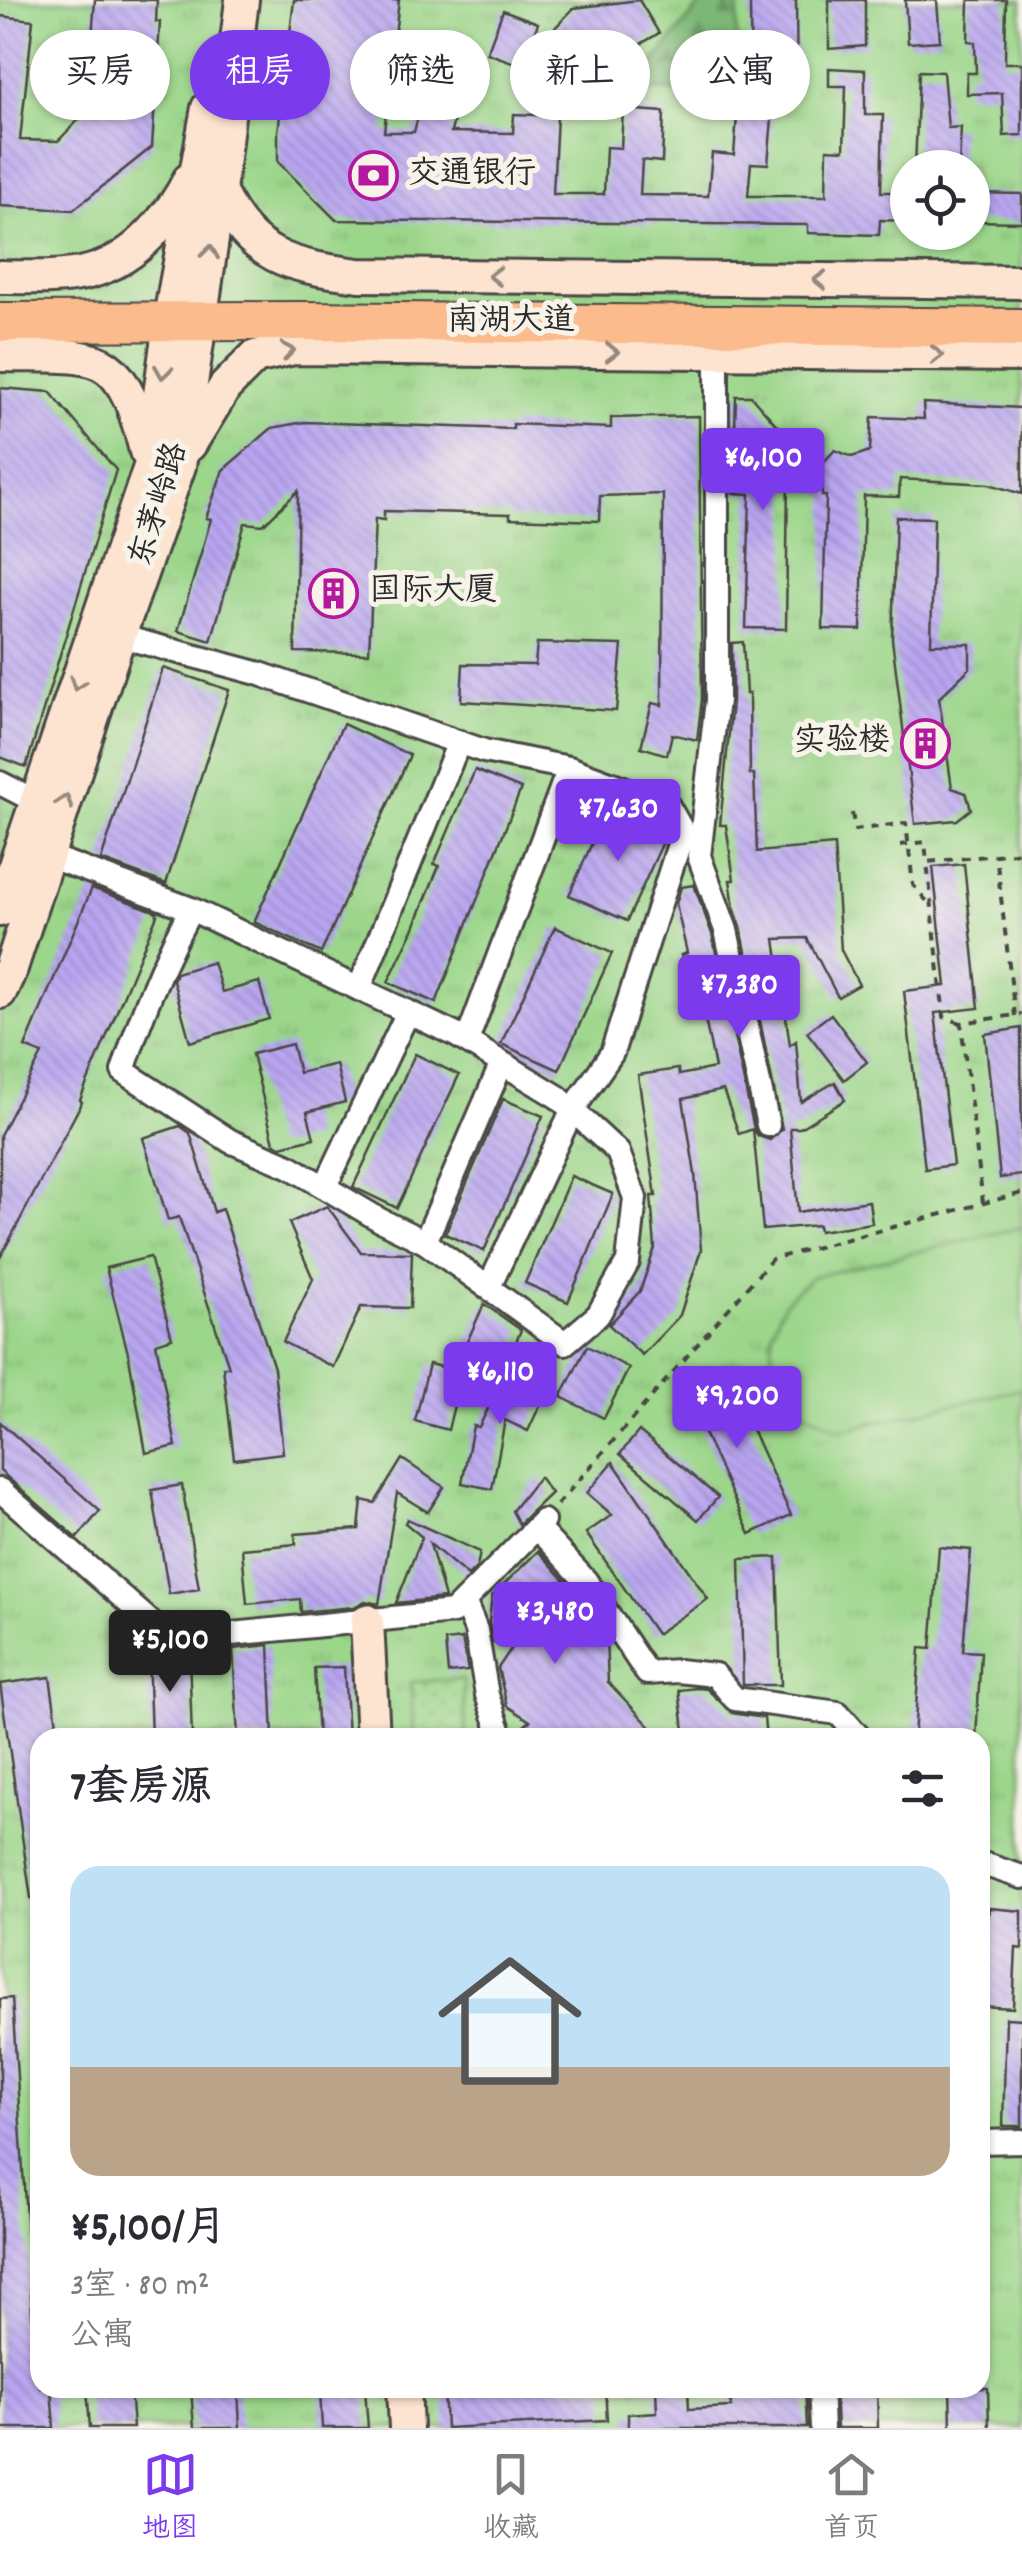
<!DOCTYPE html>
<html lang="zh">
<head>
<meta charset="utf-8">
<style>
  :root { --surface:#fff; --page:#f2f2f3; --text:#2b2b33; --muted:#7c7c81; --line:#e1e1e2; --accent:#7c3aed }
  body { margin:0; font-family:Dekko,"LXGW WenKai TC",sans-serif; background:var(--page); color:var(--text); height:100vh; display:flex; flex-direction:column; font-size:38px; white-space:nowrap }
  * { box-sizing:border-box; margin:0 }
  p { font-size:32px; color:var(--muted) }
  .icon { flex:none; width:55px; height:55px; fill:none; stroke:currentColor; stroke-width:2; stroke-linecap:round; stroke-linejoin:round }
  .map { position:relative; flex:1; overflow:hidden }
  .panel { position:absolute; left:30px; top:1728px; width:960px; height:670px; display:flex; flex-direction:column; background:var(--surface); border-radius:30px; box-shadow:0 2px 8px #0004 }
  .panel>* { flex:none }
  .guide { position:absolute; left:30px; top:30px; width:962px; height:90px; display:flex; gap:20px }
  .fabs { position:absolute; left:890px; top:150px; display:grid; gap:20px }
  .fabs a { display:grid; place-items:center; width:100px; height:100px; border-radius:50%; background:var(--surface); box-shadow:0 2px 8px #0004; font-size:50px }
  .price { position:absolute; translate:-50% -85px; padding:0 22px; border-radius:10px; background:var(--accent); color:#fff; font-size:32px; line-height:65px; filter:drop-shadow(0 2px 5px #0008) }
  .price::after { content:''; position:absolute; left:50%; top:60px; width:30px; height:22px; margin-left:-15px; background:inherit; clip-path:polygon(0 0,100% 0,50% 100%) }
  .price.on { background:#222; color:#fff }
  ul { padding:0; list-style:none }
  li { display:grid; align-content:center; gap:20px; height:530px; padding:0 40px }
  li+li { border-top:2px solid var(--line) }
  li span { display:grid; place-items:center; height:310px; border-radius:30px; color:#555 }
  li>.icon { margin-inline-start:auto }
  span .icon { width:180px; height:180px; fill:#fffc; stroke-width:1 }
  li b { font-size:42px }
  h2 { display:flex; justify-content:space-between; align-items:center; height:120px; padding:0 40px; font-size:42px }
  .pill { padding:0 35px; border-radius:45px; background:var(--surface); box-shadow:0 2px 8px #0004; font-size:35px; line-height:90px }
  .pill.on { background:var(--accent); color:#fff }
  .tab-bar { display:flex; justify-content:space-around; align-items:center; height:140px; border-top:2px solid var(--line); background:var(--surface); font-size:28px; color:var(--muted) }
  .tab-bar a { display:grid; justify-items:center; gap:5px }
  .tab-bar .on { color:var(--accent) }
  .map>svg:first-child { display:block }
</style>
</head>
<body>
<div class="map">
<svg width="1022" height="2428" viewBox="0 0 1022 2428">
  <defs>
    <pattern id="grass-tufts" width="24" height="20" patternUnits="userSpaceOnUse" patternTransform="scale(2.5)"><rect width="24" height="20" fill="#9bd68a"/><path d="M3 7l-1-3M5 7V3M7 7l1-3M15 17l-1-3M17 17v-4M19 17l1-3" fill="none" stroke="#86b877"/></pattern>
    <pattern id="forest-firs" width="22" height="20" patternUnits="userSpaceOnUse" patternTransform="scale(2.5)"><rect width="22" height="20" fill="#7cb776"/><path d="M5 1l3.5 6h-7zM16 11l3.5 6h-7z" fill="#669561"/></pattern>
    <pattern id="garden-dots" width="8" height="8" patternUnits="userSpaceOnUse" patternTransform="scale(2.5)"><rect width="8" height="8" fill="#9bd68a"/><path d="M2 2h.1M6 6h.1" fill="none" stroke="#86b877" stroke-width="1.8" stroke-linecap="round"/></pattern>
    <pattern id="building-back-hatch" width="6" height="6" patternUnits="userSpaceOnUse" patternTransform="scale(2.5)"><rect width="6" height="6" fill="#baa6f2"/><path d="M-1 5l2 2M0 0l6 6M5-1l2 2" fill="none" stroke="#9787c4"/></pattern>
  </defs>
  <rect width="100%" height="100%" fill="#f7f3e8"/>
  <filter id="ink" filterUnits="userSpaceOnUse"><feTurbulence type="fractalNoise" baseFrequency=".01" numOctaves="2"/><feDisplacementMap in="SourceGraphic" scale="20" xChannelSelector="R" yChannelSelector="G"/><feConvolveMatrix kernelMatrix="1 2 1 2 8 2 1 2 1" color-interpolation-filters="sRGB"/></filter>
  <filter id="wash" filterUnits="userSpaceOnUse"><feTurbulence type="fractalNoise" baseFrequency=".0048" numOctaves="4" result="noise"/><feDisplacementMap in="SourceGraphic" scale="40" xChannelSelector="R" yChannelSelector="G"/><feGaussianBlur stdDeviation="2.25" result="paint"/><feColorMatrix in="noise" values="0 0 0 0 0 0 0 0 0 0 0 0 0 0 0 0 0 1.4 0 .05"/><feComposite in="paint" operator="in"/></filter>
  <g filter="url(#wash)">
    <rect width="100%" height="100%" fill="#f4e6d0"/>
    <path fill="url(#grass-tufts)" stroke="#63805a" stroke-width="2.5" fill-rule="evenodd" d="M0 0H1022V2428H0ZM908 168H972V232H908ZM40 1738H980V2388H40Z"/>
    <polygon fill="url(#forest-firs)" stroke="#547150" stroke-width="2.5" points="704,0 738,0 735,92 631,90"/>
    <polygon fill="url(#garden-dots)" stroke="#63805a" stroke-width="2.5" points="463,1679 466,1737 414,1737 411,1682"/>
    <polygon fill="#9bd68a" stroke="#63805a" stroke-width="2.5" points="1022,1227 1022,1389 840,1430 795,1406 772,1373 772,1331 785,1301 812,1277"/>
    <g id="blocks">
      <g fill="url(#building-back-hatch)">
        <polygon points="95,0 157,0 156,22 160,22 152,147 73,210 0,206 0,16 33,20 20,140 58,141 86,112"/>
        <polygon points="294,0 399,0 384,132 414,132 428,78 462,87 451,132 513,133 514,114 557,116 553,194 604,194 606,147 621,148 623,109 664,112 662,162 642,160 640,195 708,196 712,153 734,155 737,116 751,117 750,0 796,0 797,94 774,95 768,164 751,163 748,196 826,196 827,149 844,150 846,86 829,86 829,68 865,70 865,115 883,115 881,192 908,192 908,221 880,220 879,235 808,233 808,225 336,220 278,162 278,132"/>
        <polygon points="639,0 659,33 574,84 556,52 551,32 574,8"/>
        <polygon points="829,0 865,0 865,46 829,49"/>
        <polygon points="905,0 937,0 940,41 908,43"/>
        <polygon points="969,0 1006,0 1005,63 1022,63 1022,135 1004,136 1002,93 967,94 967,73 976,73 975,42 968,41"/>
        <polygon points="503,10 538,23 523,66 487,53"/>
        <polygon points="919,71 943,72 948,128 961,127 959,168 915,168"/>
        <polygon points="972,193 1022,194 1022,222 972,221"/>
        <polygon points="0,388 50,392 116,470 26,767 0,757"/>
        <polygon points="736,396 751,396 780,429 778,458 788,475 786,629 746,628 750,494 733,493"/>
        <polygon points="923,403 1022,408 1022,494 989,484 900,479 899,497 864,496 861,630 823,629 826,496 822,496 821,465 835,450 852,457 870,451 872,417 924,419"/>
        <polygon points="699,416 702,699 697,740 672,734 667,755 641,747 652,703 662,705 663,494 600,496 599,521 510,518 510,514 384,511 384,520 375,519 369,653 295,652 298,491 263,525 245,523 211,641 178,631 211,519 206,518 223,470 272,428 304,422 513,429 513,424 611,428 611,418"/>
        <polygon points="896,517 934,518 931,644 970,644 970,668 939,698 952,788 966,793 971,809 957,820 915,824 892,639"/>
        <polygon points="743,642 746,694 749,694 750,774 754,774 757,852 834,845 841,950 859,985 838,997 807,938 775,939 790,1045 796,1041 801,1102 835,1082 845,1100 800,1128 790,1128 798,1212 869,1201 872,1223 819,1231 818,1225 763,1230 753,1129 739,1134 723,1090 683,1099 695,1174 701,1250 680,1315 642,1355 609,1325 640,1291 655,1248 651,1196 656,1196 638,1075 678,1069 679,1075 715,1068 704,1014 700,1015 681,955 687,953 676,904 681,887 694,885 712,934 754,1129 758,1136 770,1140 782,1129 741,927 734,907 730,880 734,880 726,825 720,825 732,702 732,643"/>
        <polygon points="537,643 622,645 616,711 461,701 463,664 535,665"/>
        <polygon points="163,668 229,690 166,884 101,860"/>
        <polygon points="343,724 410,755 321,953 254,922"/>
        <polygon points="475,770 521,789 436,1003 388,982 413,930 439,866 434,864"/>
        <polygon points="608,807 667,833 627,921 569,895"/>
        <polygon points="964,864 979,1008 935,1013 953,1165 925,1169 904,991 946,986 933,867"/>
        <polygon points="92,888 157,912 157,915 80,1100 82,1102 0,1258 0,1135 42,1054 25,1047"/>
        <polygon points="555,927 612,953 559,1070 501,1044"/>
        <polygon points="213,962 222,992 259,982 269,1019 190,1042 173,980 176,973"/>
        <polygon points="831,1014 867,1062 844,1080 807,1032"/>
        <polygon points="1021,1028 1022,1175 1000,1178 985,1034"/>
        <polygon points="292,1044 299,1073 336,1064 345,1102 307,1112 314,1138 281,1146 274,1143 252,1054"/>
        <polygon points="415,1054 459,1075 397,1208 353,1187"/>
        <polygon points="503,1099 543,1116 484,1251 445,1234"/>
        <polygon points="180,1126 190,1133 214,1212 222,1209 274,1368 283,1453 234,1459 223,1367 229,1367 179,1217 168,1220 143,1138"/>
        <polygon points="571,1176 613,1194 568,1302 525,1283"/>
        <polygon points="327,1206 361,1252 412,1253 410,1308 361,1307 333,1367 283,1342 313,1279 289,1223"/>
        <polygon points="150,1257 172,1338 156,1343 176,1446 146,1453 129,1357 106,1268"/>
        <polygon points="484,1304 521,1330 504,1370 463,1351"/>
        <polygon points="587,1346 629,1368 604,1418 561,1397"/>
        <polygon points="429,1364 462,1372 448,1430 415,1421"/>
        <polygon points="724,1368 791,1515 750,1534 683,1387"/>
        <polygon points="507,1370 547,1390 528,1431 505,1420 492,1489 462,1483 473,1426 479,1427"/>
        <polygon points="0,1422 100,1511 77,1538 0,1471"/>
        <polygon points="639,1431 718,1497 698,1520 620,1454"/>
        <polygon points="402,1459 444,1487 428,1512 397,1493 379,1604 365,1601 354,1607 301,1612 300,1599 247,1604 242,1549 296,1544 295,1534 359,1529 362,1500 375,1503"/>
        <polygon points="613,1462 708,1599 656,1634 586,1533 612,1515 587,1493"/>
        <polygon points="539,1477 551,1493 519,1524 512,1511"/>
        <polygon points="182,1485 199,1589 169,1594 152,1490"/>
        <polygon points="407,1519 480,1552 477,1567 468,1576 430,1544 445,1598 396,1603 422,1537 405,1523"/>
        <polygon points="939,1547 971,1550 963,1651 981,1652 976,1738 914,1738 920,1648 931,1649"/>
        <polygon points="538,1551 571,1587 527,1609 557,1615 551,1642 606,1640 608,1682 661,1738 517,1738 516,1733 530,1721 507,1706 498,1668 513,1646 493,1643 489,1622 492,1596"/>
        <polygon points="777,1557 781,1685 743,1685 740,1559"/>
        <polygon points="462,1639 468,1671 448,1673 445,1641"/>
        <polygon points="269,1645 273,1738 238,1738 233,1649"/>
        <polygon points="148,1652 189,1653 192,1738 151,1738"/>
        <polygon points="344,1667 348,1738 318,1738 314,1668"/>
        <polygon points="50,1677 59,1738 40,1738 40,1897 31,1898 0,1684"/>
        <polygon points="697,1688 707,1689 732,1713 764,1718 766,1738 685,1738 679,1690"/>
        <polygon points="989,1908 1022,1911 1022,1949 1016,1948 1013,2008 980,2006 980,1958 985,1958"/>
        <polygon points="12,1998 35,2359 40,2358 40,2388 51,2388 54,2428 0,2428 0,1999"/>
        <polygon points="1006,2018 1022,2019 1022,2126 1003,2126"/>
        <polygon points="87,2388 130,2388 133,2428 90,2428"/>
        <polygon points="191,2388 238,2388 240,2428 194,2428"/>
        <polygon points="320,2388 365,2388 368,2428 322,2428"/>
        <polygon points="444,2388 605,2388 607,2420 446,2428"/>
        <polygon points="656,2388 688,2388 689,2409 731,2407 730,2388 805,2388 807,2428 628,2428 628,2414 657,2412"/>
        <polygon points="835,2388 877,2388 878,2428 837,2428"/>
        <polygon points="950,2388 988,2388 989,2428 951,2428"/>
      </g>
    </g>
  </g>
  <g filter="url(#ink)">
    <use href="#blocks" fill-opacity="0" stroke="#494744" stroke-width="2.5"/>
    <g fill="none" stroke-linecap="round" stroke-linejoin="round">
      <defs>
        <g id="street">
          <polyline points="717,354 717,700 699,856 726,930 768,1125"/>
          <polyline points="119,636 257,673 484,751 569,768 667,804 683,832 612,1053 572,1111 489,1287"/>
          <polyline points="0,783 37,802"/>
          <path d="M48 856 191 909 456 1035 558 1097 618 1152 635 1198 628 1262 598 1315 565 1343 425 1242 380 1220 289 1166 230 1141 123 1071C141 1014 163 961 191 909"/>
          <polyline points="359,989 459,742"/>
          <polyline points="467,1041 569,768"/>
          <polyline points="325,1187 408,1012"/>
          <polyline points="425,1242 502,1063"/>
          <polyline points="0,1490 171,1640 453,1612 543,1521"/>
          <polyline points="537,1528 586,1581 647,1673 678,1671 715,1675 735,1699 838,1713 860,1738"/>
          <polyline points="464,1601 476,1630 487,1695 502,1738"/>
          <polyline points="980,1863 1022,1877"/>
          <polyline points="980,2142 1022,2141"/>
          <polyline points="820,2388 822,2428"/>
        </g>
        <g id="secondary">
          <path d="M219 191C252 258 288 266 359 275L1022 282"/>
          <path d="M0 277C67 278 111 281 158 226 170 211 181 198 189 180"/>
          <path d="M0 355C99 357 120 344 146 451"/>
          <polyline points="190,444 225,387 255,357 294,348 1022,355"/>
          <polyline points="0,910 150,467 173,301 208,108"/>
          <polyline points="0,992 11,968 119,636 179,466 219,191 242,0"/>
          <polyline points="367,1621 373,1738"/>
          <polyline points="404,2388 406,2428"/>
        </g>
        <polyline id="primary" points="0,322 302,321 1022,328"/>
      </defs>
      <use href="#street" stroke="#494744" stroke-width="28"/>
      <use href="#secondary" stroke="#494744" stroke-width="38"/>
      <use href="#primary" stroke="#494744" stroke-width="42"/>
      <g stroke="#494744" stroke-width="4" stroke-dasharray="8 8" stroke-linecap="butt">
        <polyline points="852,813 855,830 906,823 913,885 932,907"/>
        <polyline points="900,845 925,842 927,862"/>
        <polyline points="1015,1016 996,855 1022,852"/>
        <polyline points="961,1023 944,1017 927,862 996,855"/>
        <polyline points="983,1203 961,1023 1022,1014"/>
        <polyline points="557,1505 772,1259 1022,1193"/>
      </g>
      <use href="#street" stroke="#fff" stroke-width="22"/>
      <use href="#secondary" stroke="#fde4d1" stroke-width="32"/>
      <use href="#primary" stroke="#fbbb8c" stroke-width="38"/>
    </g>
    <defs><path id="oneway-chevron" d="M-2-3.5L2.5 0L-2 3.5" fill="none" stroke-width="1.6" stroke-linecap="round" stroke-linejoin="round" transform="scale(2.5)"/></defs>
    <g stroke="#94887e">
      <use href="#oneway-chevron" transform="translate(210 252) rotate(-82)"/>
      <use href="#oneway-chevron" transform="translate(495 276) rotate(-179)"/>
      <use href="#oneway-chevron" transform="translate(820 280) rotate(-179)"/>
      <use href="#oneway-chevron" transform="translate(288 351) rotate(-9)"/>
      <use href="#oneway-chevron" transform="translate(612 352) rotate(1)"/>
      <use href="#oneway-chevron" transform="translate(937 355)"/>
      <use href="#oneway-chevron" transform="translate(163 372) rotate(98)"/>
      <use href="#oneway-chevron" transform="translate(77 684) rotate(109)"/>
      <use href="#oneway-chevron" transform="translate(65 801) rotate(-72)"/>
    </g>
  </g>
  <defs>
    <symbol id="bank-ring" viewBox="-11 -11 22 22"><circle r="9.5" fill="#f7f3e8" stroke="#b5179e" stroke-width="1.5"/><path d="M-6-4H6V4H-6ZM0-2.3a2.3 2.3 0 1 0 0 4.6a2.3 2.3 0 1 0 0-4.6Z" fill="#b5179e"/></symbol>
    <symbol id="building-ring" viewBox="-11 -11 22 22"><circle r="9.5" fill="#f7f3e8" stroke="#b5179e" stroke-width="1.5"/><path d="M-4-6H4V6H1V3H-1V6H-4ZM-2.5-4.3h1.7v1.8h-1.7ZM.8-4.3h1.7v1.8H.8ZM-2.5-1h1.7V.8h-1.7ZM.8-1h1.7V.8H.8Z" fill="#b5179e"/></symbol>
  </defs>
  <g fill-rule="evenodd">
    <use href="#bank-ring" x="346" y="148" width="55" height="55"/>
    <use href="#building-ring" x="306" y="566" width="55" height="55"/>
    <use href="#building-ring" x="898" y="716" width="55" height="55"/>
  </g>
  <g text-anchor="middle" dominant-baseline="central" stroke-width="10" stroke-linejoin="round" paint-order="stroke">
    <g font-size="32" fill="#2b2b2b" stroke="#f7f3e8" text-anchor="start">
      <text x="408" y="176">交通银行</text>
      <text x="369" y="593">国际大厦</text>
      <text x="890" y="743" text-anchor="end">实验楼</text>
    </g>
    <g font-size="32" fill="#2b2b2b" stroke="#f7f3e8">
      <text x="511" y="323">南湖大道</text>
      <text transform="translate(161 505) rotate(-73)">东茅岭路</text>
    </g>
  </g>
</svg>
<div class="fabs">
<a><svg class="icon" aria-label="locate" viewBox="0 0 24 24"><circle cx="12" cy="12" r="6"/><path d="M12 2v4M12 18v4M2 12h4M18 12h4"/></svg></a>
</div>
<b class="price" style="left:763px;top:513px">¥6,100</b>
<b class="price" style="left:618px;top:864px">¥7,630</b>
<b class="price" style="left:739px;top:1040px">¥7,380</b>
<b class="price" style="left:500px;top:1427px">¥6,110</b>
<b class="price" style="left:737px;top:1451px">¥9,200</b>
<b class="price" style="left:555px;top:1667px">¥3,480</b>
<b class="price on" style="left:170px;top:1695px">¥5,100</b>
<div class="guide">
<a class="pill">买房</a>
<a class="pill on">租房</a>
<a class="pill">筛选</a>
<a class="pill">新上</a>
<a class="pill">公寓</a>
</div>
<section class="panel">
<h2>7套房源<svg class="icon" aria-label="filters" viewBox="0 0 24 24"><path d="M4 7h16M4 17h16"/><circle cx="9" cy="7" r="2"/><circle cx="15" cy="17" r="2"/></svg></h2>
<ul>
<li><span style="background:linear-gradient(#bfe0f5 65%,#b9a48a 0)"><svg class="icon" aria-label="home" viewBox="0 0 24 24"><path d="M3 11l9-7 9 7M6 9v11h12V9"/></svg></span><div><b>¥5,100/月</b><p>3室 · 80 m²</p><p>公寓</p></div></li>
</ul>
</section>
</div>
<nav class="tab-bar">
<a class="on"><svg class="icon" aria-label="map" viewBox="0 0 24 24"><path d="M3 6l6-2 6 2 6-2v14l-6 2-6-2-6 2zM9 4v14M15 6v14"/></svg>地图</a>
<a><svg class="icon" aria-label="saved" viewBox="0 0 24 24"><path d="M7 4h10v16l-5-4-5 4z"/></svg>收藏</a>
<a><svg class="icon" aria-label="home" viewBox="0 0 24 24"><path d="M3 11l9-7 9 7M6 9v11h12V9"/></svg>首页</a>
</nav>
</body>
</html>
